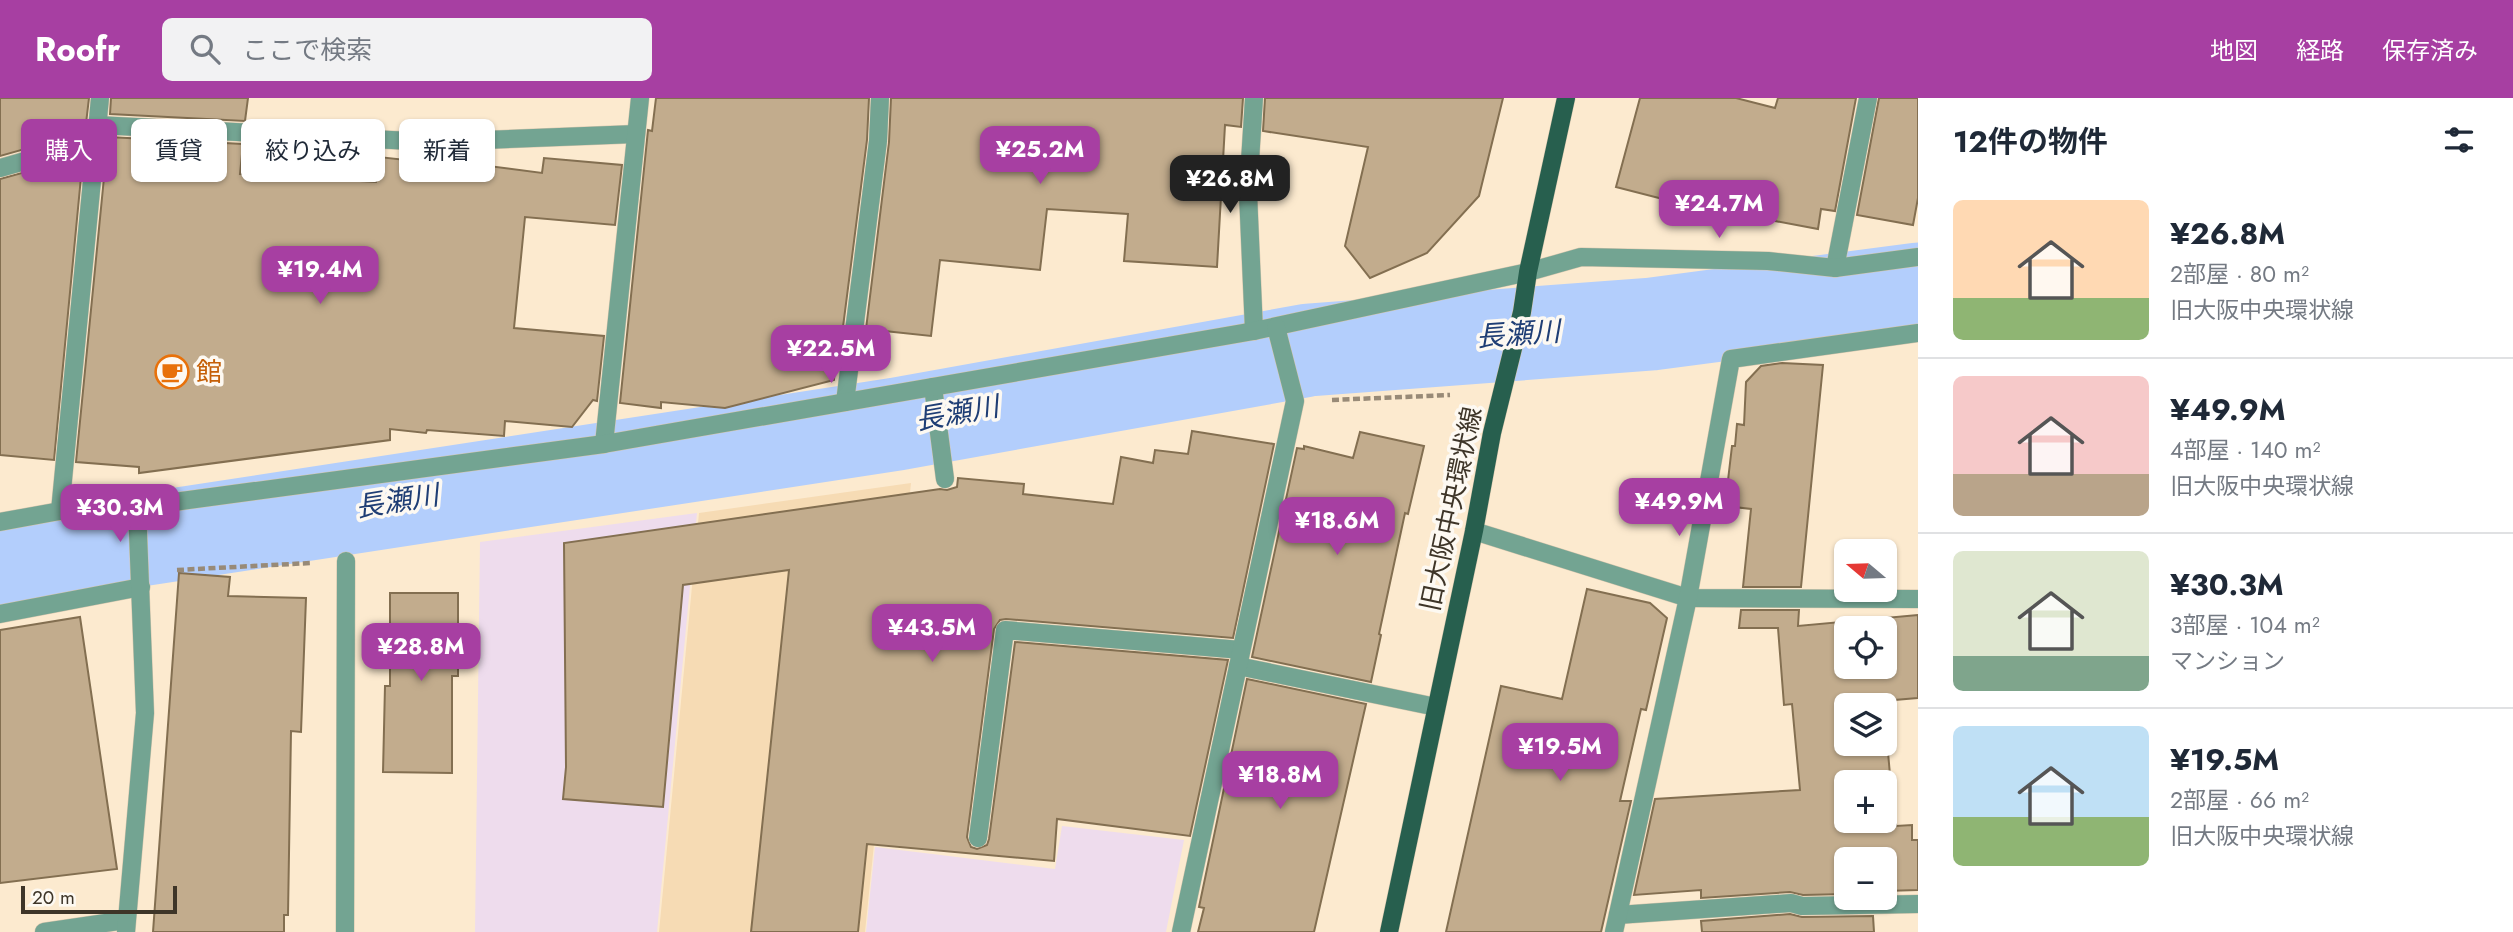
<!DOCTYPE html>
<html lang="ja">
<head>
<meta charset="utf-8">
<style>
  :root { --surface:#fff; --page:#f2f2f3; --text:#1f2937; --muted:#747a83; --line:#e0e1e3; --accent:#a73fa2 }
  body { margin:0; font-family:Jost,"Noto Sans JP",sans-serif; background:var(--page); color:var(--text); height:100vh; display:flex; flex-direction:column; font-size:26px; white-space:nowrap }
  * { box-sizing:border-box; margin:0 }
  p { font-size:23px; color:var(--muted) }
  .icon { flex:none; width:38px; height:38px; fill:none; stroke:currentColor; stroke-width:2; stroke-linecap:round; stroke-linejoin:round }
  .map { position:relative; flex:1; overflow:hidden }
  .side { display:flex; flex-direction:column; background:var(--surface); width:595px }
  .side>* { flex:none }
  .banner { position:absolute; left:21px; top:21px; width:665px; height:63px; display:flex; gap:14px }
  .needle { width:46px; rotate:289deg }
  .fabs { position:absolute; left:1834px; top:441px; display:grid; gap:14px }
  .fabs a { display:grid; place-items:center; width:63px; height:63px; border-radius:10px; background:var(--surface); box-shadow:0 2px 5px #0004; font-size:35px }
  .scale { position:absolute; left:21px; bottom:18px; width:156px; box-sizing:border-box; padding-left:7px; border:4px solid #3e3528; border-top:0; font-size:19px; line-height:24px; white-space:nowrap; color:#3e3528; -webkit-text-stroke:5px #fdf9f2; paint-order:stroke }
  .price { position:absolute; translate:-50% -60px; padding:0 16px; border-radius:14px; background:var(--accent); color:#fff; font-size:23px; line-height:46px; filter:drop-shadow(0 2px 4px #0008) }
  .price::after { content:''; position:absolute; left:50%; top:42px; width:21px; height:16px; margin-left:-10px; background:inherit; clip-path:polygon(0 0,100% 0,50% 100%) }
  .price.selected { background:#222; color:#fff }
  ul { padding:0; list-style:none }
  li { display:flex; align-items:center; gap:21px; height:175px; padding:0 35px }
  li+li { border-top:2px solid var(--line) }
  li span { display:grid; place-items:center; flex:none; width:196px; height:140px; border-radius:10px; color:#555 }
  li>.icon { margin-inline-start:auto }
  span .icon { width:84px; height:84px; fill:#fffc; stroke-width:1 }
  li b { font-size:30px }
  h2 { display:flex; justify-content:space-between; align-items:center; height:84px; padding:0 35px; font-size:30px }
  .pill { padding:0 24px; border-radius:10px; background:var(--surface); box-shadow:0 2px 5px #0004; font-size:24px; line-height:63px }
  .pill.selected { background:var(--accent); color:#fff }
  header { display:flex; align-items:center; gap:42px; box-sizing:border-box; height:98px; padding:0 35px; background:var(--accent); color:#fff }
  header strong { font-size:33px }
  nav { display:flex; gap:38px; margin-inline-start:auto; font-size:24px }
  .search { width:490px; height:63px; background:var(--page); display:flex; align-items:center; gap:18px; box-sizing:border-box; padding:0 24px; border-radius:10px; color:var(--muted); font-size:26px }
  main { display:flex; flex:1; min-height:0 }
  .map>svg:first-child { display:block }
</style>
</head>
<body>
<header>
<strong>Roofr</strong>
<div class="search"><svg class="icon" aria-label="search" viewBox="0 0 24 24"><circle cx="10" cy="10" r="6"/><path d="M15 15l6 6"/></svg>ここで検索</div>
<nav><a>地図</a><a>経路</a><a>保存済み</a></nav>
</header>
<main>
<div class="map">
<svg width="1918" height="834" viewBox="0 0 1918 834">
  <rect width="100%" height="100%" fill="#fceacf"/>
  <g fill="#eedced">
    <polygon points="697,415 657,834 475,834 480,444"/>
    <polygon points="1062,728 1184,742 1166,834 866,834 875,749 1055,771"/>
  </g>
  <polygon fill="#f6dbb4" points="911,385 865,834 659,834 699,415"/>
  <g fill="none" stroke-linecap="round" stroke-linejoin="round">
    <polyline stroke="#b3cefc" stroke-width="93" points="0,469 120,445 897,326 1309,252 1652,226 1918,191"/>
  </g>
  <g fill="#c2ac8d" stroke="#836f51" stroke-width="2" fill-rule="evenodd">
    <polygon points="0,0 89,0 85,34 0,58"/>
    <polygon points="111,0 248,0 245,23 110,16"/>
    <polygon points="656,0 869,0 867,42 843,229 838,229 834,282 725,310 661,304 661,310 620,305 648,32 652,33"/>
    <polygon points="891,0 1243,0 1241,29 1225,27 1217,169 1124,163 1128,116 1047,111 1040,172 940,162 931,238 866,231 889,44"/>
    <polygon points="1265,0 1503,0 1479,98 1427,155 1370,180 1345,148 1368,49 1263,33"/>
    <polygon points="1640,0 1736,0 1775,10 1778,0 1856,0 1835,113 1821,111 1818,131 1759,120 1760,126 1616,89"/>
    <polygon points="1879,0 1918,0 1918,100 1913,127 1857,117"/>
    <polygon points="108,39 243,46 240,76 376,84 379,59 433,65 434,61 542,75 544,60 622,67 615,127 525,119 514,230 604,238 597,303 593,302 572,329 505,323 504,338 427,332 426,335 390,331 390,342 139,375 139,369 76,364"/>
    <polygon points="83,58 54,362 0,357 0,81"/>
    <polygon points="1782,265 1823,267 1801,489 1743,489 1751,411 1725,408 1732,348 1735,348 1737,326 1744,327 1746,284 1761,268"/>
    <polygon points="1192,333 1274,346 1233,540 1006,521 1000,522 994,531 967,739 971,749 977,751 987,747 989,741 1015,544 1228,562 1190,738 1057,721 1054,763 867,746 858,834 751,834 789,472 683,487 663,709 563,701 566,669 564,445 940,391 947,392 957,389 958,380 1024,386 1023,396 1113,406 1121,359 1153,365 1155,352 1188,356"/>
    <polygon points="1360,334 1424,348 1408,416 1405,415 1379,536 1381,537 1371,584 1252,559 1297,350 1304,351 1304,348 1353,360"/>
    <polygon points="179,475 230,479 228,498 306,500 301,634 291,633 288,817 284,817 284,834 153,834"/>
    <polygon points="1587,491 1650,505 1667,520 1646,612 1641,611 1620,703 1631,703 1601,834 1446,834 1501,588 1562,601"/>
    <polygon points="390,495 458,495 458,578 452,578 452,675 383,674 385,588 390,588"/>
    <path d="M1741 512H1799L1798 528 1918 517V600L1883 603 1884 607H1846V646H1885V621L1892 699H1895L1896 728 1912 727V742H1918V792L1885 793V761H1846V796L1803 797 1790 794 1701 800V792L1634 797 1655 701 1800 692 1792 606 1784 607 1778 530H1739ZM1846 530H1885V569H1846ZM1846 684H1885V723H1846Z"/>
    <polygon points="80,519 117,771 0,785 0,532"/>
    <polygon points="1247,581 1366,606 1314,834 1198,834 1204,810 1199,809"/>
    <polygon points="1790,816 1802,819 1873,818 1874,834 1702,834 1701,823"/>
  </g>
  <g fill="none" stroke-linecap="round" stroke-linejoin="round">
    <defs>
      <g id="minor">
        <polyline points="1254,0 1248,95 1254,233"/>
        <polyline points="97,27 431,44 636,36"/>
        <polyline points="0,70 95,43"/>
        <polyline points="1835,170 1868,0"/>
        <polyline points="933,289 945,381"/>
        <polyline points="845,304 878,43 880,0"/>
        <polyline points="604,346 640,0"/>
        <polyline points="60,413 100,0"/>
        <polyline points="0,424 60,413 137,409 604,346 1254,233 1528,174 1581,159 1768,163 1835,170 1918,159"/>
        <polyline points="1474,433 1688,500 1918,501"/>
        <polyline points="0,516 141,489"/>
        <polyline points="1238,568 1436,609"/>
        <polyline points="978,740 1005,532 1241,552"/>
        <polyline points="1618,817 1791,805 1802,808 1918,806"/>
        <polyline points="44,834 126,822"/>
        <polyline points="126,834 145,615 137,409"/>
        <polyline points="345,834 346,463"/>
        <polyline points="1181,834 1295,303 1276,229"/>
        <polyline points="1614,834 1688,500 1731,261 1918,235"/>
      </g>
      <polyline id="major" points="1389,834 1474,433 1492,335 1522,214 1528,174 1566,0"/>
    </defs>
    <use href="#minor" stroke="#d6c6ae" stroke-width="19"/>
    <use href="#major" stroke="#d6c6ae" stroke-width="19"/>
    <g stroke="#988a77" stroke-width="4.5" stroke-dasharray="7 3.5" stroke-linecap="butt">
      <polyline points="1332,302 1450,297"/>
      <polyline points="177,472 311,465"/>
    </g>
    <use href="#minor" stroke="#73a492" stroke-width="18"/>
    <use href="#major" stroke="#275f4e" stroke-width="18"/>
  </g>
  <defs>
    <symbol id="cafe-ring" viewBox="-11 -11 22 22"><circle r="9.5" fill="#fdf9f2" stroke="#e8710a" stroke-width="1.5"/><path d="M-5.5-4.5H6V0H3Q3 3.5 0 3.5H-2.5Q-5.5 3.5-5.5 0ZM3-3.2v2h1.7v-2ZM-6 4.5H4V6H-6Z" fill="#e8710a"/></symbol>
  </defs>
  <g fill-rule="evenodd">
    <use href="#cafe-ring" x="153" y="255" width="38" height="38"/>
  </g>
  <g text-anchor="middle" dominant-baseline="central" stroke-width="7" stroke-linejoin="round" paint-order="stroke">
    <g font-size="26" fill="#c56008" stroke="#fdf9f2" text-anchor="start">
      <text x="196" y="274">館</text>
    </g>
    <g font-size="26" fill="#3e3528" stroke="#fdf9f2">
      <text transform="translate(1451 411) rotate(-78)">旧大阪中央環状線</text>
    </g>
    <g font-size="28" font-style="italic" fill="#1f3e75" stroke="#fdf9f2">
      <text transform="translate(1518 236) rotate(-4)">長瀬川</text>
      <text transform="translate(957 315) rotate(-10)">長瀬川</text>
      <text transform="translate(397 403) rotate(-9)">長瀬川</text>
    </g>
  </g>
</svg>
<div class="fabs">
<a><svg class="needle" viewBox="-14 -14 28 28"><path d="M0-13l5 13h-10z" fill="#e53935"/><path d="M0 13l5-13h-10z" fill="#747a83"/></svg></a>
<a><svg class="icon" aria-label="locate" viewBox="0 0 24 24"><circle cx="12" cy="12" r="6"/><path d="M12 2v4M12 18v4M2 12h4M18 12h4"/></svg></a>
<a><svg class="icon" aria-label="layers" viewBox="0 0 24 24"><path d="M12 4l9 5-9 5-9-5zM3 14l9 5 9-5"/></svg></a>
<a>+</a>
<a>−</a>
</div>
<div class="scale">20 m</div>
<b class="price" style="left:1040px;top:88px">¥25.2M</b>
<b class="price selected" style="left:1230px;top:117px">¥26.8M</b>
<b class="price" style="left:1719px;top:142px">¥24.7M</b>
<b class="price" style="left:320px;top:208px">¥19.4M</b>
<b class="price" style="left:831px;top:287px">¥22.5M</b>
<b class="price" style="left:1679px;top:440px">¥49.9M</b>
<b class="price" style="left:120px;top:446px">¥30.3M</b>
<b class="price" style="left:1337px;top:459px">¥18.6M</b>
<b class="price" style="left:932px;top:566px">¥43.5M</b>
<b class="price" style="left:421px;top:585px">¥28.8M</b>
<b class="price" style="left:1560px;top:685px">¥19.5M</b>
<b class="price" style="left:1280px;top:713px">¥18.8M</b>
<div class="banner">
<a class="pill selected">購入</a>
<a class="pill">賃貸</a>
<a class="pill">絞り込み</a>
<a class="pill">新着</a>
</div>
</div>
<section class="side">
<h2>12件の物件<svg class="icon" aria-label="filters" viewBox="0 0 24 24"><path d="M4 7h16M4 17h16"/><circle cx="9" cy="7" r="2"/><circle cx="15" cy="17" r="2"/></svg></h2>
<ul>
<li><span style="background:linear-gradient(#ffd9b3 70%,#8fb573 0)"><svg class="icon" aria-label="home" viewBox="0 0 24 24"><path d="M3 11l9-7 9 7M6 9v11h12V9"/></svg></span><div><b>¥26.8M</b><p>2部屋 · 80 m²</p><p>旧大阪中央環状線</p></div></li>
<li><span style="background:linear-gradient(#f6c9c9 70%,#b9a48a 0)"><svg class="icon" aria-label="home" viewBox="0 0 24 24"><path d="M3 11l9-7 9 7M6 9v11h12V9"/></svg></span><div><b>¥49.9M</b><p>4部屋 · 140 m²</p><p>旧大阪中央環状線</p></div></li>
<li><span style="background:linear-gradient(#dfe7d0 75%,#7fa58c 0)"><svg class="icon" aria-label="home" viewBox="0 0 24 24"><path d="M3 11l9-7 9 7M6 9v11h12V9"/></svg></span><div><b>¥30.3M</b><p>3部屋 · 104 m²</p><p>マンション</p></div></li>
<li><span style="background:linear-gradient(#bfe0f5 65%,#8fb573 0)"><svg class="icon" aria-label="home" viewBox="0 0 24 24"><path d="M3 11l9-7 9 7M6 9v11h12V9"/></svg></span><div><b>¥19.5M</b><p>2部屋 · 66 m²</p><p>旧大阪中央環状線</p></div></li>
</ul>
</section>
</main>
</body>
</html>
